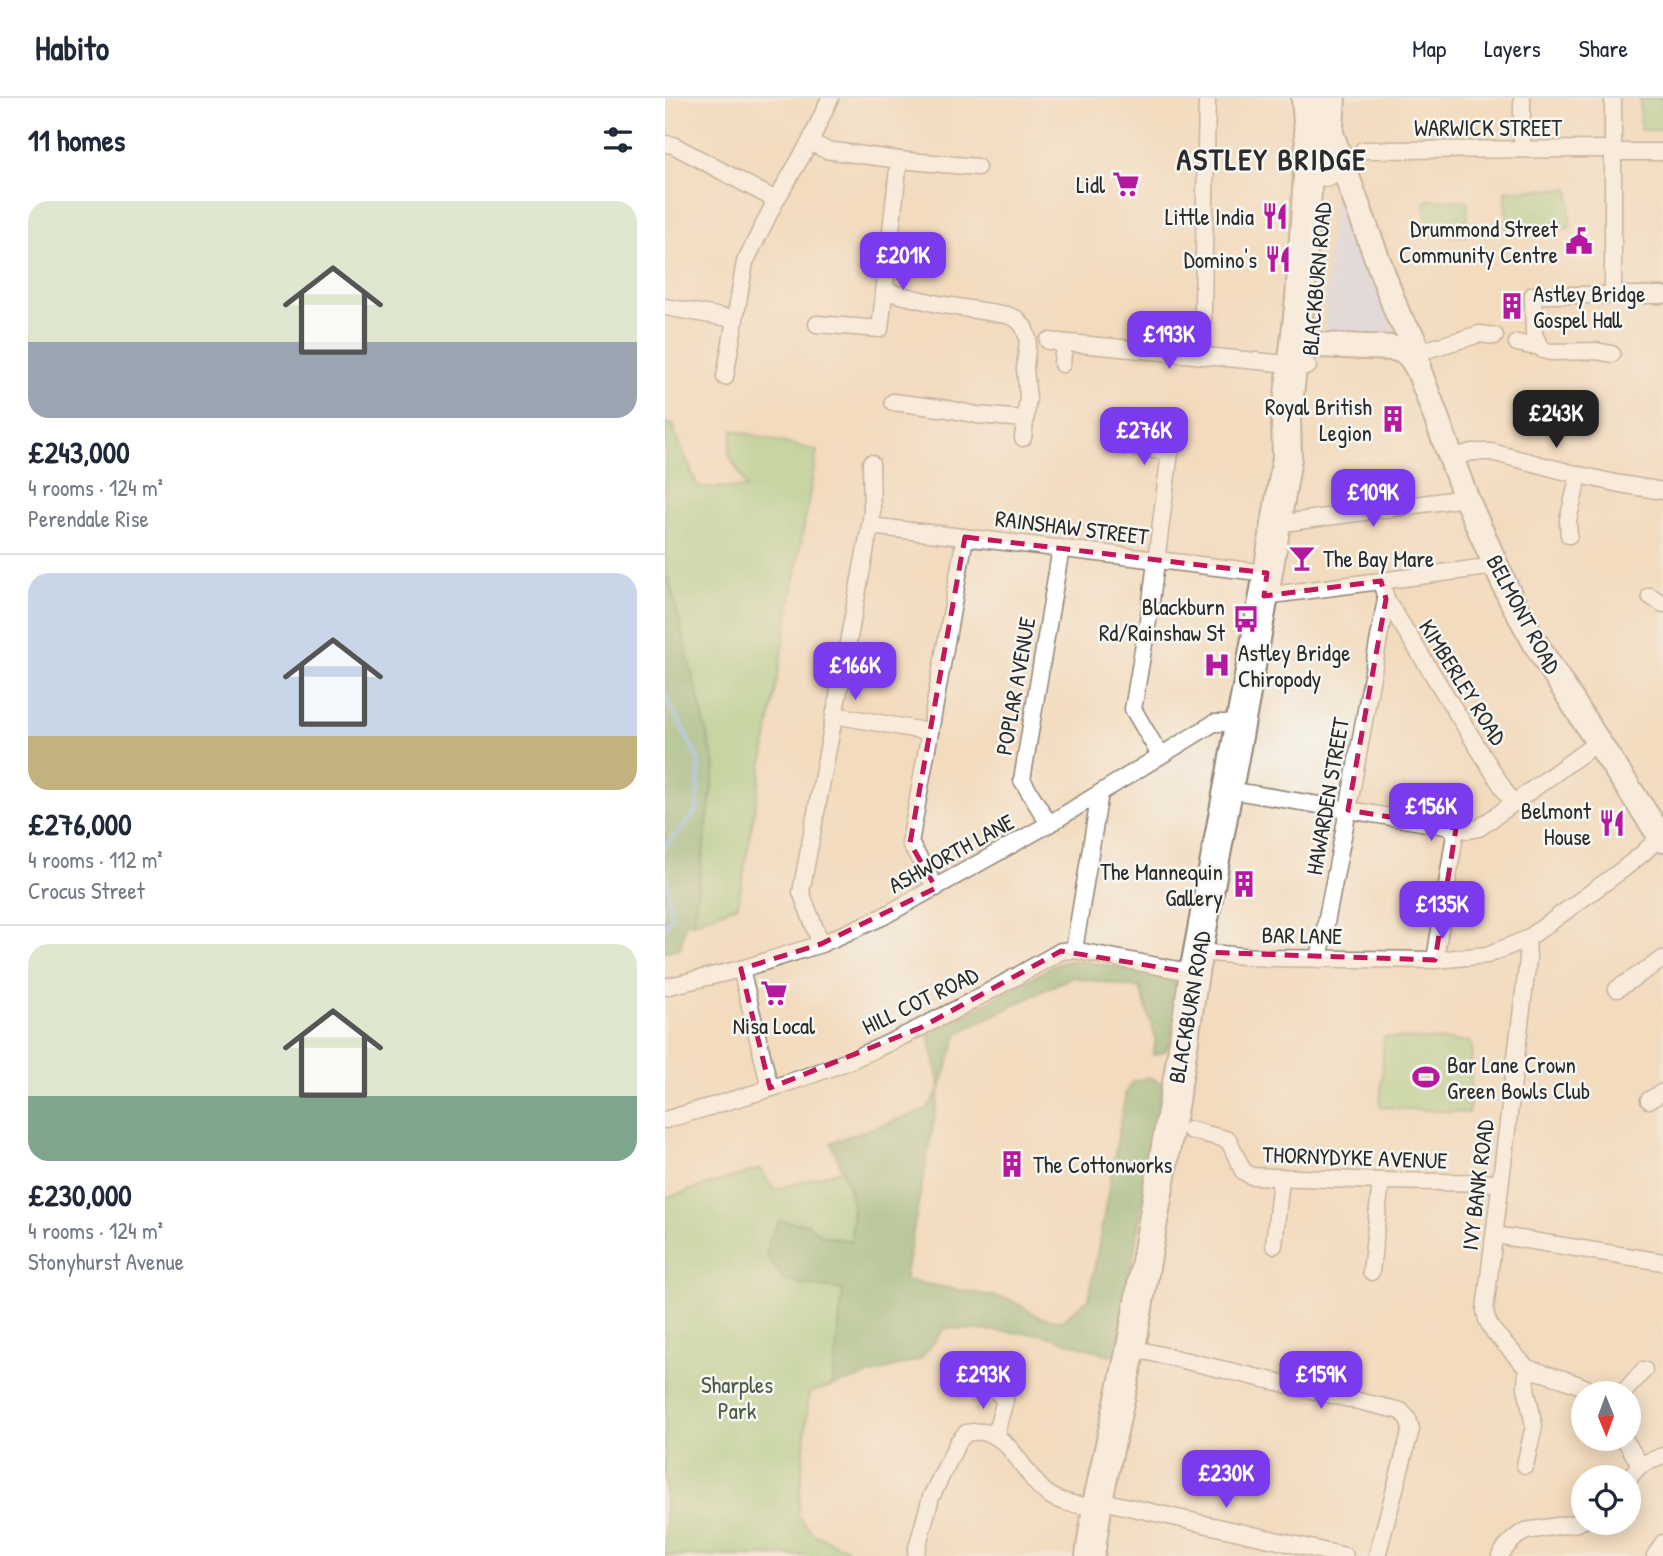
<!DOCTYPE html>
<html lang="en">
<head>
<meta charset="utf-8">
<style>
  :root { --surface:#fff; --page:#f2f2f3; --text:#1f2937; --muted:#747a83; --line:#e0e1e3; --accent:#7c3aed }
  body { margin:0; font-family:"Patrick Hand",sans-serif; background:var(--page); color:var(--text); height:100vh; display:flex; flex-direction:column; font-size:26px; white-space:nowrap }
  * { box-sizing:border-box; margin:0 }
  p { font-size:23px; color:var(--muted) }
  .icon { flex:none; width:38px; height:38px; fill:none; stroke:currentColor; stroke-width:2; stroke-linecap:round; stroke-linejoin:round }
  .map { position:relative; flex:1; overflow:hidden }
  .sheet { display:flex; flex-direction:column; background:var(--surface); width:665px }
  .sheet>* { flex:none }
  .needle { width:46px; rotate:179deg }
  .fabs { position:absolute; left:906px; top:1283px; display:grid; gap:14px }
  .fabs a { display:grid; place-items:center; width:70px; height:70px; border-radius:50%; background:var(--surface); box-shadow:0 4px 18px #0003; font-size:35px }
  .price { position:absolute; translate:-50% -60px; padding:0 16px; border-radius:14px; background:var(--accent); color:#fff; font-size:23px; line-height:46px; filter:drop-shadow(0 2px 4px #0008) }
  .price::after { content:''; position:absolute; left:50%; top:42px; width:21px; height:16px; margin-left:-10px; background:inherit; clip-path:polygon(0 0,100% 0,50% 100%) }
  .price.selected { background:#222; color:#fff }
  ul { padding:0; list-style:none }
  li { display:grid; align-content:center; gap:14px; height:371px; padding:0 28px }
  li+li { border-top:2px solid var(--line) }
  li span { display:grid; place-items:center; height:217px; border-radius:21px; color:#555 }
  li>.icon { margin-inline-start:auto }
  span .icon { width:126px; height:126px; fill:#fffc; stroke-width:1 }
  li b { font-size:30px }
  h2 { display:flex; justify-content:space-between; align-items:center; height:84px; padding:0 28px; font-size:30px }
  header { display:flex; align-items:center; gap:42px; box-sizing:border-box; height:98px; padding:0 35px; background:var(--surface); border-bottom:2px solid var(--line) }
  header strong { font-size:33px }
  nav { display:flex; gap:38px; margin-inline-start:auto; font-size:24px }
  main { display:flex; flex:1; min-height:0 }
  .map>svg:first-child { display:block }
</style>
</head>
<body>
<header>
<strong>Habito</strong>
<nav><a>Map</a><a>Layers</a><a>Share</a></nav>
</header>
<main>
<section class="sheet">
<h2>11 homes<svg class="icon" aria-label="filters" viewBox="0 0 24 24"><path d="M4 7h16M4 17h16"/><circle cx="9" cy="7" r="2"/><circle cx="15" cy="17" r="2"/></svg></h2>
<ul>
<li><span style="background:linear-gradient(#dfe7d0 65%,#9aa5b1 0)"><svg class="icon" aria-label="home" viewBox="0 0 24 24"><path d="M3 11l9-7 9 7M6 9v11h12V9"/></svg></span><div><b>£243,000</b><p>4 rooms · 124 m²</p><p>Perendale Rise</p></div></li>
<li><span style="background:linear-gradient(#c9d6e8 75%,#c2b280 0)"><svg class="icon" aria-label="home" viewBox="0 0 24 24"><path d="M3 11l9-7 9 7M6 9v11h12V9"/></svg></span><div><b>£276,000</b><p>4 rooms · 112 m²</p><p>Crocus Street</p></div></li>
<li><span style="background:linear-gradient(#dfe7d0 70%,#7fa58c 0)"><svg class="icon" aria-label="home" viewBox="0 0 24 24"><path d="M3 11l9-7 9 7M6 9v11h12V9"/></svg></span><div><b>£230,000</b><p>4 rooms · 124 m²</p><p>Stonyhurst Avenue</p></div></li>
</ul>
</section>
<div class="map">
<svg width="998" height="1458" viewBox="0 0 998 1458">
  <rect width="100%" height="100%" fill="#f6f6f2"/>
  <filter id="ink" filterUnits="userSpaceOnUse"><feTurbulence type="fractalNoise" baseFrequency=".0143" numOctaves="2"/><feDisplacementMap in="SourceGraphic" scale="14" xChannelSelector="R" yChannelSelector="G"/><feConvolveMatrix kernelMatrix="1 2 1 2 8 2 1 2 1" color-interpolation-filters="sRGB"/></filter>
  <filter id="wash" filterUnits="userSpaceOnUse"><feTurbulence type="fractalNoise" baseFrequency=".00686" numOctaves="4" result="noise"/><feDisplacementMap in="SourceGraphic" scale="28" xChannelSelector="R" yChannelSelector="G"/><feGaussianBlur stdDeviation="1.57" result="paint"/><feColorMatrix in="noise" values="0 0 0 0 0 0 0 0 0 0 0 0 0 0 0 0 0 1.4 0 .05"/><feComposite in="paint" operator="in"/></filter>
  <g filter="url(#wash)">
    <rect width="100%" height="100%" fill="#f3dbbe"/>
    <polygon fill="#d1d9f9" points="669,75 729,234 716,239 659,238"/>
    <g fill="#93ce83" stroke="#5f7c57" stroke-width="2">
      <rect x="975" y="0" width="23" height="32"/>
      <polygon points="903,91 905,93 905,130 842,132 840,94 842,92"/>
      <polygon points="761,102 800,102 803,104 802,138 773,137 768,139 759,111"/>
      <polygon points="0,325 9,327 10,335 33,389 82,390 64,356 68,332 152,353 73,807 28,825 50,668 3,480 0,481"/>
      <polygon points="719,939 804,944 807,948 804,1015 715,1009"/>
      <path d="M95 1071 109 1092 177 1072C189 1100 188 1113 186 1143L156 1137 143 1126 120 1183 178 1192 167 1288 144 1295 133 1417 148 1436 182 1451 181 1458H0V1100Z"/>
    </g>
    <g fill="#76b171" stroke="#506e4e" stroke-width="2">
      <polygon points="4,480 50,668 28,825 21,825 15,850 0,854 0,696 2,691 0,687 0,481"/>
      <polygon points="414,862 508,880 513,885 515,890 505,946 499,954 488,957 491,941 475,890 406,879 293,935 275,991 239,1182 344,1201 375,1219 396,1223 424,1200 461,994 467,984 484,979 498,986 451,1259 376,1236 280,1230 256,1261 167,1288 178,1192 120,1183 102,1159 104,1142 114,1123 143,1126 156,1137 186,1143 188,1112 185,1091 166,1044 261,1012 275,991 264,937 390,867 402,863"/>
    </g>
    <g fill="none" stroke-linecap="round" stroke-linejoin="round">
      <g stroke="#79baee" stroke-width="4.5">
        <polyline points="0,597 34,663 32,713 0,749"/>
        <polyline points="0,771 6,819 0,831"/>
      </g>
    </g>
  </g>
  <g filter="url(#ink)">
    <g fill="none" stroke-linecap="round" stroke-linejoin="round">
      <defs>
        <g id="street">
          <polyline points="857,0 857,51"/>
          <polyline points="948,0 948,197"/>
          <polyline points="145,44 161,52 234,62 312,69"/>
          <polyline points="0,46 8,47 111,102"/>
          <polyline points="698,52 948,51"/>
          <polyline points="948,54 998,54"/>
          <polyline points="219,193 273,206 342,217 352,221 359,229 363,241 360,271 363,300 358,340"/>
          <polyline points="0,209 69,221"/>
          <polyline points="152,226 215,231 234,62"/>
          <polyline points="383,243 643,268"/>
          <polyline points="852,245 866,248 874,247 878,252 886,254 931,253 947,256"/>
          <polyline points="874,247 869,236 868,197 998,197"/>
          <polyline points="744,257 815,236 830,238"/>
          <polyline points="537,258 542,0"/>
          <polyline points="397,266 399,245"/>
          <polyline points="60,279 80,164 111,102 145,44 165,0"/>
          <polyline points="228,304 283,311 312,317 360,321"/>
          <polyline points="458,348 505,354 485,511 468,611 495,657"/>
          <polyline points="786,360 807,354 826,354 914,377 955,386 998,393"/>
          <polyline points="611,426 801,400"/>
          <polyline points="205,428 602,475"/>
          <polyline points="904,437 903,422 914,377"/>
          <polyline points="716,483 721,501 848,706"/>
          <polyline points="599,498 831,468"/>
          <polyline points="985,498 998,506"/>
          <polyline points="169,617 265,634"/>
          <polyline points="564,692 804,732 814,730 933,644"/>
          <polyline points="384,726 357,682 396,450"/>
          <polyline points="271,790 245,745 300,439"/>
          <polyline points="862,841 863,861 820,1212 822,1222 829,1234 862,1270 898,1281 919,1289 928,1295"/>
          <polyline points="156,846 136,794 205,428 207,414 206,365"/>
          <polyline points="409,852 435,695"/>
          <polyline points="533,854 602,860 770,862 822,857 862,841 957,772 977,756 998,736"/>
          <polyline points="654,861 683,712 721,501"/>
          <polyline points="770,862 791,730"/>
          <polyline points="76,871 105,990"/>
          <polyline points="0,889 76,871 156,846 217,819 384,726 549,625 575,625"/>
          <polyline points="952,891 998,861"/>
          <polyline points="984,1002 998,994"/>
          <path d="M0 1022C63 1003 127 986 188 961 260 930 328 892 396 853L409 852 529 875"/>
          <polyline points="525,1032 560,1041 564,1043 578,1073 586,1078 716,1083 835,1085"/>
          <polyline points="830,1137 998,1164"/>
          <polyline points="609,1147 616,1080"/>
          <polyline points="706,1174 716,1083"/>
          <polyline points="466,1250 736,1313 743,1321 746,1331 712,1458"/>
          <polyline points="323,1284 340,1302 330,1338"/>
          <polyline points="958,1295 979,1272"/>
          <polyline points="959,1340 975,1367"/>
          <polyline points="860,1367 869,1328 861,1289 862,1270"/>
          <polyline points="964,1380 975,1367 998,1358"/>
          <polyline points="433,1402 680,1458"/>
          <path d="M251 1453 266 1399 293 1344 301 1335C307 1334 313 1333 318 1334 348 1338 360 1381 384 1397 398 1406 417 1407 432 1410"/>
          <path d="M835 1458C841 1448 850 1438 861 1433L912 1425 919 1422"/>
          <polyline points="990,1458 998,1445"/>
        </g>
        <g id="primary">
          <path d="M665 33 733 217C737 225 741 230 746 237 751 246 752 257 753 267"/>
          <path d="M630 246 727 250C744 253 746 259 754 273L801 400 846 501 872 548 933 644 998 742"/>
        </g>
        <g id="highway">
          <polyline points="661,74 666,0"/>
          <polyline points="425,1458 433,1402 466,1250 515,968 529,875 599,498 622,360 621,323 635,201 645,46 641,0"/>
        </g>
      </defs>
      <use href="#street" stroke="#8f8374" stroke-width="19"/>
      <use href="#primary" stroke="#8f8374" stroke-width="28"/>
      <use href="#highway" stroke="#8f8374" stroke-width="32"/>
      <use href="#street" stroke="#fff" stroke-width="16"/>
      <use href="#primary" stroke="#fff" stroke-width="24"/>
      <use href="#highway" stroke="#fff" stroke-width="28"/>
    </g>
  </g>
  <path d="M0 0H998V1458H0ZM300 439 602 475 599 498 716 483 721 501 683 712 791 730 770 862 533 854 529 875 396 853 255 930 105 990 76 871 156 846 271 790 245 745Z" fill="#f3dbbe" fill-opacity=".55" fill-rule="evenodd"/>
  <path fill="none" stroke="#c2185b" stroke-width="5" stroke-dasharray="14 9" stroke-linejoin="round" d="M300 439 602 475 599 498 716 483 721 501 683 712 791 730 770 862 533 854 529 875 396 853 255 930 105 990 76 871 156 846 271 790 245 745Z"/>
  <defs>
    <symbol id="supermarket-bare" viewBox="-9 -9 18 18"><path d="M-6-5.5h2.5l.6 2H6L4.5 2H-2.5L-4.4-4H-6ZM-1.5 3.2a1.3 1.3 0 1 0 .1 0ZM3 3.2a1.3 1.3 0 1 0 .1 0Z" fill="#b5179e" stroke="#f6f6f2" stroke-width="2.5" paint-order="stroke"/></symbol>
    <symbol id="restaurant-bare" viewBox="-9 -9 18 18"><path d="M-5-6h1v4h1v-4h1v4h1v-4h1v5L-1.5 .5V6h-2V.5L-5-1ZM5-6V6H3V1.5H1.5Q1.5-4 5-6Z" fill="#b5179e" stroke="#f6f6f2" stroke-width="2.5" paint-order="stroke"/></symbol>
    <symbol id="civic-bare" viewBox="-9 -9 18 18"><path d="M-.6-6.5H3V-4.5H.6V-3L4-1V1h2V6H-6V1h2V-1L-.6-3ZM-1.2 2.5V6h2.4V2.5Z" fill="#b5179e" stroke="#f6f6f2" stroke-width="2.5" paint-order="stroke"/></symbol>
    <symbol id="building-bare" viewBox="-9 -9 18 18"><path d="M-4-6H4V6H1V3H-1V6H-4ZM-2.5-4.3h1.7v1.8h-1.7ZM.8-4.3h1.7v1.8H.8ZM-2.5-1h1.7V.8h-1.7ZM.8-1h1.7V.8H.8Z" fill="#b5179e" stroke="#f6f6f2" stroke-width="2.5" paint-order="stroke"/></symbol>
    <symbol id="bar-bare" viewBox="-9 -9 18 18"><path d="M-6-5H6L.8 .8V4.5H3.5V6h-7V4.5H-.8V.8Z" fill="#b5179e" stroke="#f6f6f2" stroke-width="2.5" paint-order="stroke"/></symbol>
    <symbol id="bus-bare" viewBox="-9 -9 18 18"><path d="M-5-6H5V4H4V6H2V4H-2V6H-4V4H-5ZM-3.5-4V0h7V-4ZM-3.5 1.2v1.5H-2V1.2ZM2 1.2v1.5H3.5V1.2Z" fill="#b5179e" stroke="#f6f6f2" stroke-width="2.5" paint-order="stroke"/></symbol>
    <symbol id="hospital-bare" viewBox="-9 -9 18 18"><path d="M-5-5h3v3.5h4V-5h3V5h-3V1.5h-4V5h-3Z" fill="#b5179e" stroke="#f6f6f2" stroke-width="2.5" paint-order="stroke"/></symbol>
    <symbol id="stadium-bare" viewBox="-9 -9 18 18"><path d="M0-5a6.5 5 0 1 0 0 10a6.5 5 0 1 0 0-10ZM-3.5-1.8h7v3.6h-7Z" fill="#b5179e" stroke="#f6f6f2" stroke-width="2.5" paint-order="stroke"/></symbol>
  </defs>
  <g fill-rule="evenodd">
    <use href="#supermarket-bare" x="442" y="67" width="38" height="38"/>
    <use href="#restaurant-bare" x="591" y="99" width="38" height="38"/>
    <use href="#civic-bare" x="895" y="124" width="38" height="38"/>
    <use href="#restaurant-bare" x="594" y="142" width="38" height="38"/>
    <use href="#building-bare" x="828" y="189" width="38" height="38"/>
    <use href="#building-bare" x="709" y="302" width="38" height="38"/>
    <use href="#bar-bare" x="618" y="441" width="38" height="38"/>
    <use href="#bus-bare" x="562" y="502" width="38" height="38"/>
    <use href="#hospital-bare" x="533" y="548" width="38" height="38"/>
    <use href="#restaurant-bare" x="928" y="706" width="38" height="38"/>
    <use href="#building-bare" x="560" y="767" width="38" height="38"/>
    <use href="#supermarket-bare" x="90" y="876" width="38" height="38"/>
    <use href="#stadium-bare" x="742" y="960" width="38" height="38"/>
    <use href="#building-bare" x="328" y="1047" width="38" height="38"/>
  </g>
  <g text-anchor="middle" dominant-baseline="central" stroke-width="5" stroke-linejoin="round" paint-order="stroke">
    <g font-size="23" fill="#2b2b2b" stroke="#f6f6f2">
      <text x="823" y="29">WARWICK STREET</text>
      <text transform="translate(651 181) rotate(-85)">BLACKBURN ROAD</text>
      <text transform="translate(407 429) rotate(7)">RAINSHAW STREET</text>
      <text transform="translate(859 516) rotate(62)">BELMONT ROAD</text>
      <text transform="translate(798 584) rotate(58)">KIMBERLEY ROAD</text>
      <text transform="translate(350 588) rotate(-80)">POPLAR AVENUE</text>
      <text transform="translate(662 698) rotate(-80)">HAWARDEN STREET</text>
      <text transform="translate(286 755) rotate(-29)">ASHWORTH LANE</text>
      <text transform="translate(637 837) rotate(1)">BAR LANE</text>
      <text transform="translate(255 902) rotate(-26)">HILL COT ROAD</text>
      <text transform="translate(524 909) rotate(-80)">BLACKBURN ROAD</text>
      <text transform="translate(690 1059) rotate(2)">THORNYDYKE AVENUE</text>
      <text transform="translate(812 1087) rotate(-83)">IVY BANK ROAD</text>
    </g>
    <g font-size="23" fill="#2b2b2b" stroke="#f6f6f2" text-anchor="end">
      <text x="440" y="86">Lidl</text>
      <text x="589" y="118">Little India</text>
      <text x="893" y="130">Drummond Street<tspan x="893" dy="26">Community Centre</tspan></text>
      <text x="592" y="161">Domino's</text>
      <text x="868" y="195" text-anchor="start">Astley Bridge<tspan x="868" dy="26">Gospel Hall</tspan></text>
      <text x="707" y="308">Royal British<tspan x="707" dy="26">Legion</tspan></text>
      <text x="658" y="460" text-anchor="start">The Bay Mare</text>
      <text x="560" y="508">Blackburn<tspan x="560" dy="26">Rd/Rainshaw St</tspan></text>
      <text x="573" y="554" text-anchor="start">Astley Bridge<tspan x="573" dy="26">Chiropody</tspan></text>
      <text x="926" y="712">Belmont<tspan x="926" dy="26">House</tspan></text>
      <text x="558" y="773">The Mannequin<tspan x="558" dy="26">Gallery</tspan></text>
      <text x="109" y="927" text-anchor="middle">Nisa Local</text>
      <text x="782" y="966" text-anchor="start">Bar Lane Crown<tspan x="782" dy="26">Green Bowls Club</tspan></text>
      <text x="368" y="1066" text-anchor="start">The Cottonworks</text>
    </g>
    <g font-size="23" fill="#4a5c45" stroke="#f6f6f2">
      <text x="72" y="1286">Sharples<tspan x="72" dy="26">Park</tspan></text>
    </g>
    <g font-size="30" font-weight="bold" letter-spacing="2" fill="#2b2b2b" stroke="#f6f6f2">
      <text x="607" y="61">ASTLEY BRIDGE</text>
    </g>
  </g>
</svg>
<div class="fabs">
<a><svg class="needle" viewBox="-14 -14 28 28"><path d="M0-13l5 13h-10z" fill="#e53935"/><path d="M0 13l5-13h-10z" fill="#747a83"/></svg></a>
<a><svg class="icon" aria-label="locate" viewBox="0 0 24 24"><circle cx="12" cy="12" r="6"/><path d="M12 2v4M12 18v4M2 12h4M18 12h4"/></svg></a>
</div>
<b class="price" style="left:238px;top:194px">£201K</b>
<b class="price" style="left:504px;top:273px">£193K</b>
<b class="price selected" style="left:891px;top:352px">£243K</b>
<b class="price" style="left:479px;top:369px">£276K</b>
<b class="price" style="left:708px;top:431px">£109K</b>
<b class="price" style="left:190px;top:604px">£166K</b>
<b class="price" style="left:766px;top:745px">£156K</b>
<b class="price" style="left:777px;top:843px">£135K</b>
<b class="price" style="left:318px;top:1313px">£293K</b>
<b class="price" style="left:656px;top:1313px">£159K</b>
<b class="price" style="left:561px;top:1412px">£230K</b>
</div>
</main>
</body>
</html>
